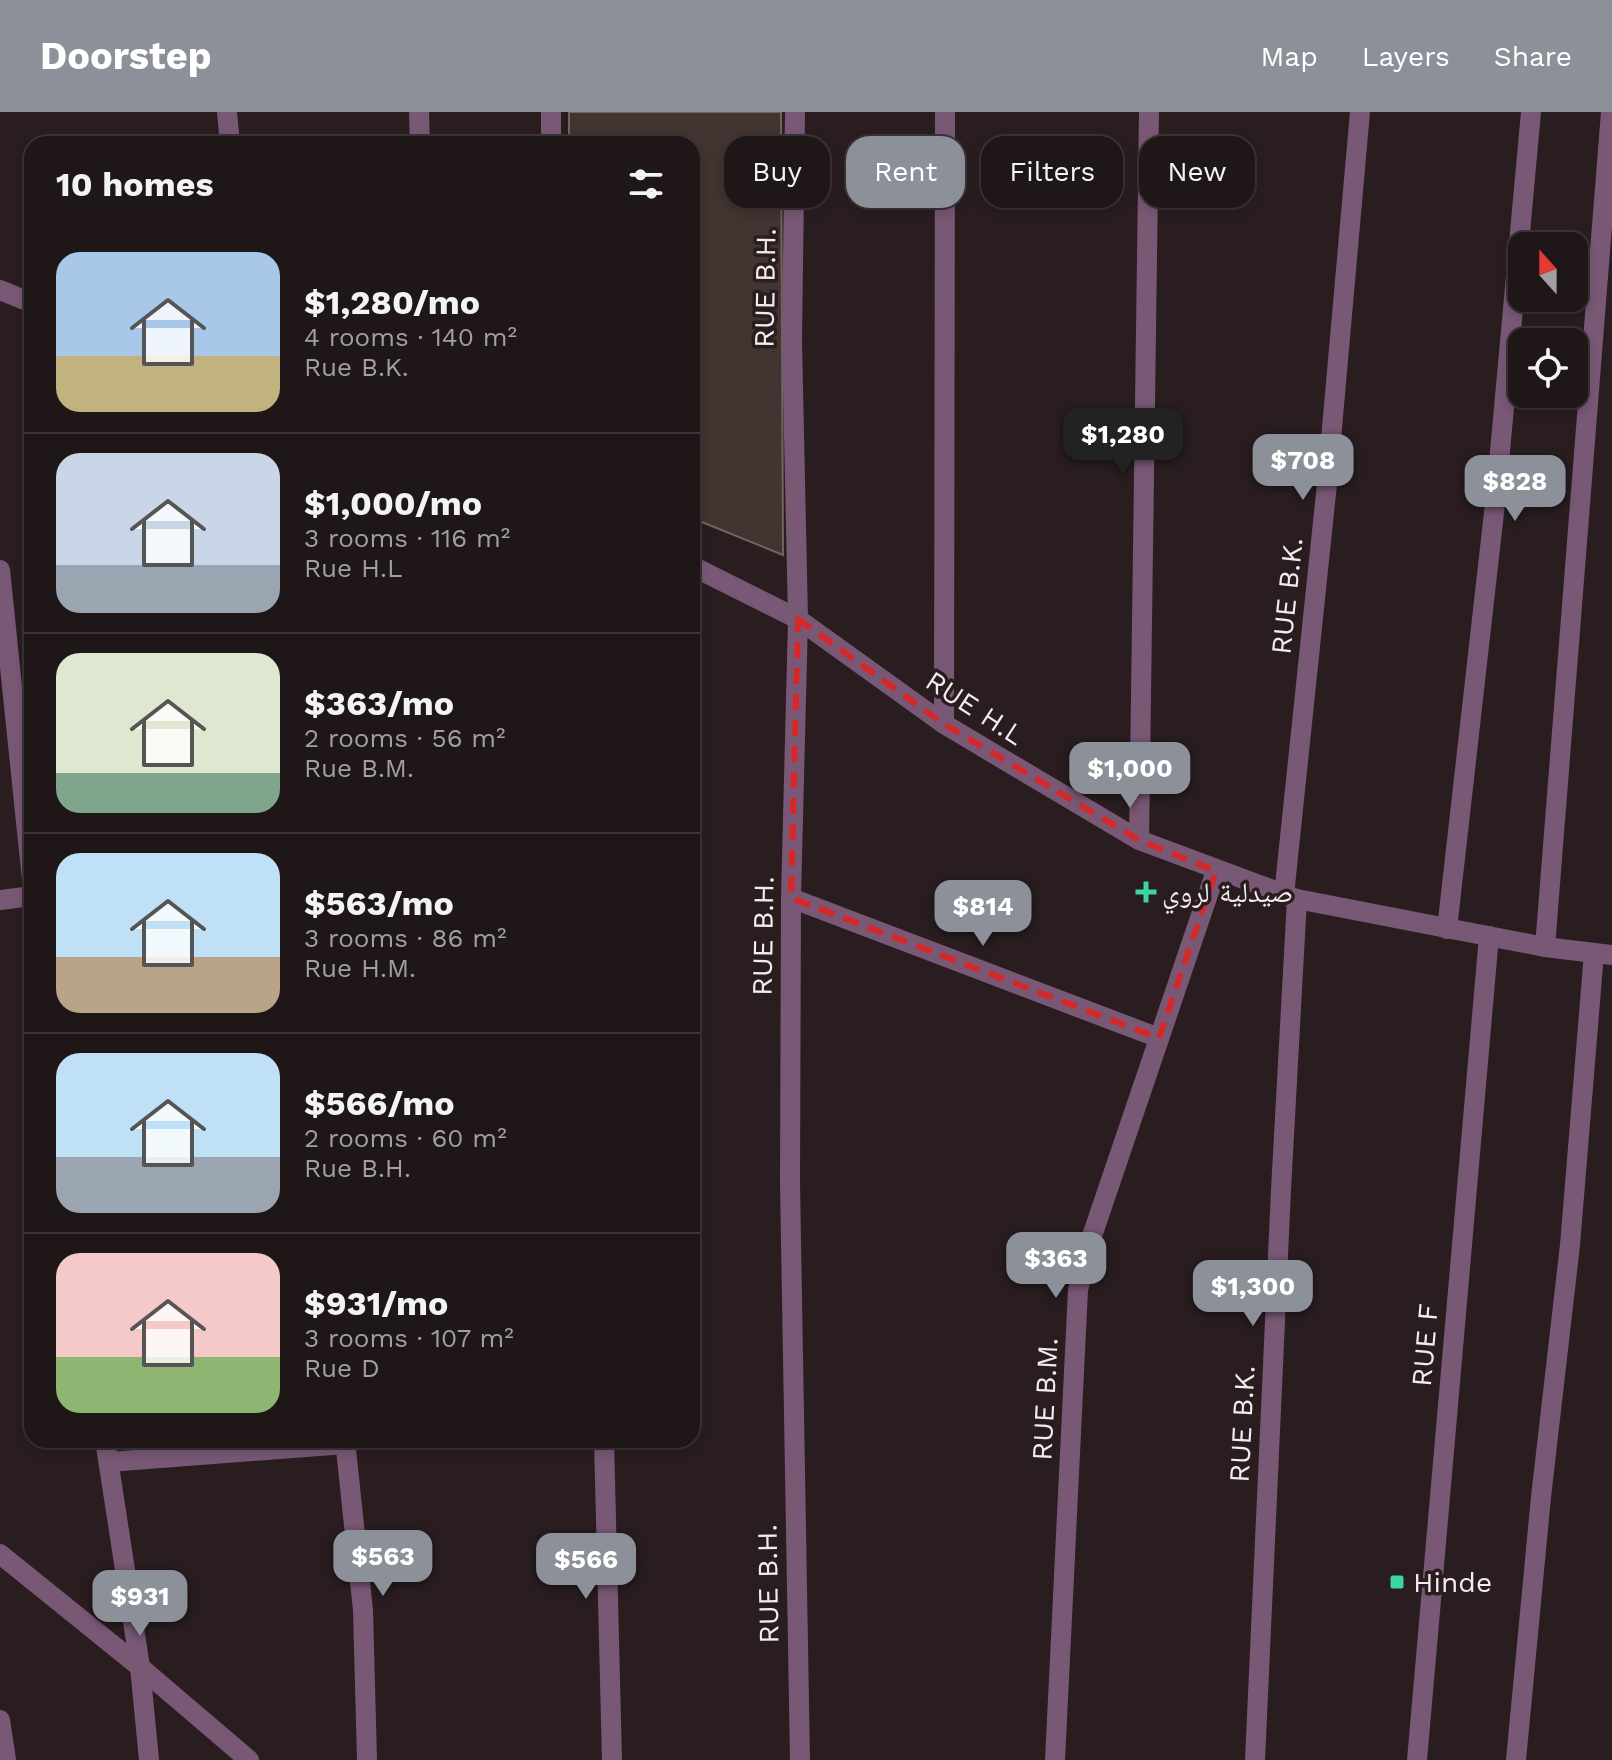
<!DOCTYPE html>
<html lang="en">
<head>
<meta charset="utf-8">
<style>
  :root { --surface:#1f1618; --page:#271f21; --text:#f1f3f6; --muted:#a19fa2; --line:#3c3537; --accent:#8c9099 }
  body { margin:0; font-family:"Work Sans","Noto Naskh Arabic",sans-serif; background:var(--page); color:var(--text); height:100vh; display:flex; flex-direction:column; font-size:30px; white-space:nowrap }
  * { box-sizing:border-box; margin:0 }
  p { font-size:26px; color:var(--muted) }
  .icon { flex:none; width:44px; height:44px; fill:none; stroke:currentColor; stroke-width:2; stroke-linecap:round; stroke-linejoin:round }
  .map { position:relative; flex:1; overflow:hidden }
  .drawer { position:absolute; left:24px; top:24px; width:676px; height:1312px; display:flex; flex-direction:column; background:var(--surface); border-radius:24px; box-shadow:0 4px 12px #0003,0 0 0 2px var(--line) }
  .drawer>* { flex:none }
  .hud { position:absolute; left:724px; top:24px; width:760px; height:72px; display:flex; gap:16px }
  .needle { width:52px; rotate:339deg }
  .buttons { position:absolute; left:1508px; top:120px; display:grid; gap:16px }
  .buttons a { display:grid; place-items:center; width:80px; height:80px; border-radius:16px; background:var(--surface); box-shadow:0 4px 12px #0003,0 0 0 2px var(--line); font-size:40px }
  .price { position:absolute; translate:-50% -68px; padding:0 18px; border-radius:16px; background:var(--accent); color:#fff; font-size:26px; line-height:52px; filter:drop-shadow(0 2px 4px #0008) }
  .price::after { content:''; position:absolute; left:50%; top:48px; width:24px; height:18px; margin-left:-12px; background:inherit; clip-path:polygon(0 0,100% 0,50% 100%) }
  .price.active { background:#222; color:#fff }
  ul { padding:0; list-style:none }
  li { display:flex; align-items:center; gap:24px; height:200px; padding:0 32px }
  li+li { border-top:2px solid var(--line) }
  li span { display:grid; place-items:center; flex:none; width:224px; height:160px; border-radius:24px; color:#555 }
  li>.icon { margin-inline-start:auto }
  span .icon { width:96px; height:96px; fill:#fffc; stroke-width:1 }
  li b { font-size:34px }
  h2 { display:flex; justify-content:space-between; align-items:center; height:96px; padding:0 32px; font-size:34px }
  .pill { padding:0 28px; border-radius:24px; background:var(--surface); box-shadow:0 4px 12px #0003,0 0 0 2px var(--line); font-size:28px; line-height:72px }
  .pill.active { background:var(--accent); color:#fff }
  header { display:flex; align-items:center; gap:48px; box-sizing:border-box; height:112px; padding:0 40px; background:var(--accent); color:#fff }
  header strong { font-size:38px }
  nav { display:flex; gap:44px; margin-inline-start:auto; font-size:28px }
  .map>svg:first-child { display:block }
</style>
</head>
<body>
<header>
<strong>Doorstep</strong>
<nav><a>Map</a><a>Layers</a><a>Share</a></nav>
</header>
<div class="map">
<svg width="1612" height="1648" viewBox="0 0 1612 1648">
  <rect width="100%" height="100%" fill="#291d20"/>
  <polygon fill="#413431" stroke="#726460" stroke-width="2" points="569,0 781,0 783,443 692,406 692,32 569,32"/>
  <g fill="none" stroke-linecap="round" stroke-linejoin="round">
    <g stroke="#795875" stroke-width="20">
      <polyline points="227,0 230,32"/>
      <polyline points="419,0 420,32"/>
      <polyline points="551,0 551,32"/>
      <polyline points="795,0 792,228 798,507 791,786 790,1071 800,1648"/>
      <polyline points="944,612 945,0"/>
      <polyline points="1139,728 1149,0"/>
      <polyline points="1284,783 1327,372 1360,0"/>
      <polyline points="791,786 1159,926"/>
      <polyline points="0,788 32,784"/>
      <polyline points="1447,817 1496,383 1531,0"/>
      <polyline points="1545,835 1611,0"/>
      <polyline points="345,1328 363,1498 367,1648"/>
      <polyline points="604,1328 612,1648"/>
      <polyline points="109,1350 345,1332"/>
      <polyline points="0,1608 6,1648"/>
      <polyline points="1055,1648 1078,1178 1091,1127 1216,759"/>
      <polyline points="1255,1648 1281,1078 1297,787"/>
      <polyline points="1417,1648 1489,824"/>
      <polyline points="1516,1648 1541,1385 1570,1133 1594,841"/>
    </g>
    <g stroke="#795875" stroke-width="20">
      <polyline points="0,178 32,191"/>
      <polyline points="692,454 798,507 944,612 1139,728 1297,787 1545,835 1612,843"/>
      <polyline points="0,458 32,768"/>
      <polyline points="105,1328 140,1555 149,1648"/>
      <polyline points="0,1442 140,1555 249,1648"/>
    </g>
  </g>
  <path fill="none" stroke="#d62828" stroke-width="6" stroke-dasharray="16 10" stroke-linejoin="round" d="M798 507 944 612 1139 728 1216 759 1159 926 791 786Z"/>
  <g fill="#3bd4a4" stroke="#291d20" stroke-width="3">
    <path d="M1142 768h8v8h8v8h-8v8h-8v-8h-8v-8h8z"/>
    <rect x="1389" y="1462" width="16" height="16" rx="4"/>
  </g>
  <g text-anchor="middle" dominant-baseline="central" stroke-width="7" stroke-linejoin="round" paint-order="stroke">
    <g font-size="28" fill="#f4ebed" stroke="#291d20">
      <text transform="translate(765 176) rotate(-89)">RUE B.H.</text>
      <text transform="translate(1287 484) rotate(-84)">RUE B.K.</text>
      <text transform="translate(975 596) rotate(33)">RUE H.L</text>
      <text transform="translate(763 824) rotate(-89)">RUE B.H.</text>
      <text transform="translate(1425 1233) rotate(-85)">RUE F</text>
      <text transform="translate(1045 1287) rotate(-87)">RUE B.M.</text>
      <text transform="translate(1242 1312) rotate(-87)">RUE B.K.</text>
      <text transform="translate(768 1472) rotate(-91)">RUE B.H.</text>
    </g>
    <g font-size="28" fill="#f4ebed" stroke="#291d20" text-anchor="start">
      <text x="1162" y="780">صيدلية لروي</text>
      <text x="1413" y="1470">Hinde</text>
    </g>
  </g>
</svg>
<div class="buttons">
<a><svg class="needle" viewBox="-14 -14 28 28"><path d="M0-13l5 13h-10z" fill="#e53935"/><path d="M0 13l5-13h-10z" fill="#a19fa2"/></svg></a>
<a><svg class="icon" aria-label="locate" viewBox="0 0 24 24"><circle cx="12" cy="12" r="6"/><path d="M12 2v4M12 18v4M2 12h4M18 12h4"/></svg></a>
</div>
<b class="price active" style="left:1123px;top:364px">$1,280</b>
<b class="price" style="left:1303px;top:390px">$708</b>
<b class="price" style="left:1515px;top:411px">$828</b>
<b class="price" style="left:1130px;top:698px">$1,000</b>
<b class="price" style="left:983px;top:836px">$814</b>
<b class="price" style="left:1056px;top:1188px">$363</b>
<b class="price" style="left:1253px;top:1216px">$1,300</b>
<b class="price" style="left:383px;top:1486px">$563</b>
<b class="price" style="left:586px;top:1489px">$566</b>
<b class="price" style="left:140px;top:1526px">$931</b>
<div class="hud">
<a class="pill">Buy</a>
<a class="pill active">Rent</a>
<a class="pill">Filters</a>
<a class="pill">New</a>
</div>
<section class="drawer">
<h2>10 homes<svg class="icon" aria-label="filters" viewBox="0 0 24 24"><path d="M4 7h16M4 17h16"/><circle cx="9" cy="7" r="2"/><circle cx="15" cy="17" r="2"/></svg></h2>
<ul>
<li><span style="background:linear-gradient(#a9c7e8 65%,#c2b280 0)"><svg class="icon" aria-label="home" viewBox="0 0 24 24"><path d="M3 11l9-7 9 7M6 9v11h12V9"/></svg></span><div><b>$1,280/mo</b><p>4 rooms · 140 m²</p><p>Rue B.K.</p></div></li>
<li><span style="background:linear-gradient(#c9d6e8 70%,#9aa5b1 0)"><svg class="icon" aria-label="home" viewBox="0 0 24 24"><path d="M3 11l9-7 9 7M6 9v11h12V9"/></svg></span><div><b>$1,000/mo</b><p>3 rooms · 116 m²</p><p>Rue H.L</p></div></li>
<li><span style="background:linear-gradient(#dfe7d0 75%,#7fa58c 0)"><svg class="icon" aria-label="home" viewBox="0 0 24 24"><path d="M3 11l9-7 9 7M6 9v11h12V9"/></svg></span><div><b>$363/mo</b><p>2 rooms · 56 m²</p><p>Rue B.M.</p></div></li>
<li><span style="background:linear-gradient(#bfe0f5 65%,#b9a48a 0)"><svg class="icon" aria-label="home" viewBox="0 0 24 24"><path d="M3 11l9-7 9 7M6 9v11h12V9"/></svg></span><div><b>$563/mo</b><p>3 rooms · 86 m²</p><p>Rue H.M.</p></div></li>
<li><span style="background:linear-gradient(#bfe0f5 65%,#9aa5b1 0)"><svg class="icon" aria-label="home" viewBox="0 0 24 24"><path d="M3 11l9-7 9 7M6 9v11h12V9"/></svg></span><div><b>$566/mo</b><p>2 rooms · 60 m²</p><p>Rue B.H.</p></div></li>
<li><span style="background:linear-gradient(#f6c9c9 65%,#8fb573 0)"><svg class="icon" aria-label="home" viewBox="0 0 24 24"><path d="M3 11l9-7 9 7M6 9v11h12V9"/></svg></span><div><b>$931/mo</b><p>3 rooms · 107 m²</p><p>Rue D</p></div></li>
</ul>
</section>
</div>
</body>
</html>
